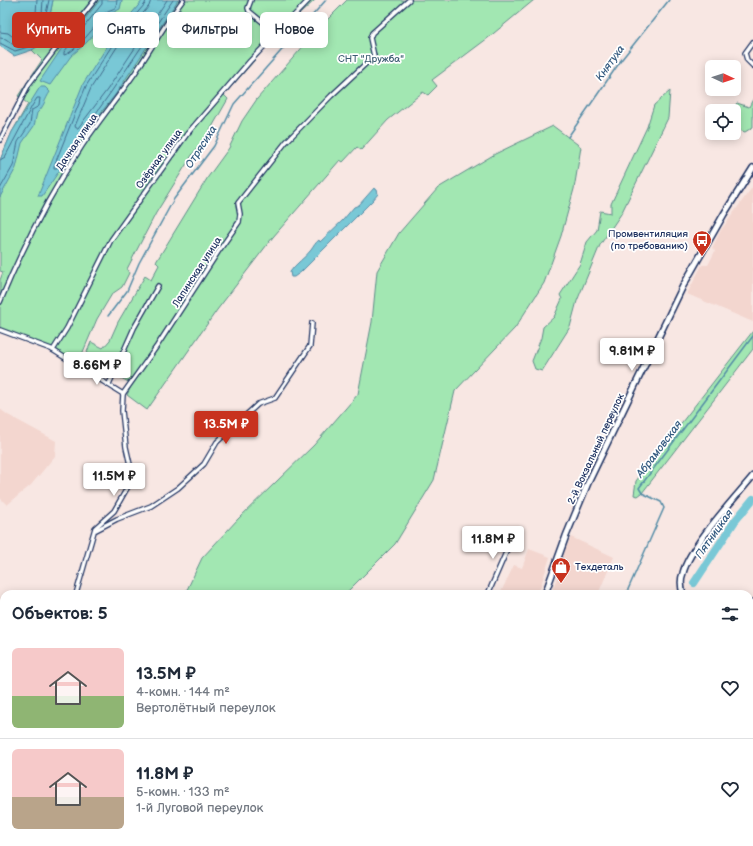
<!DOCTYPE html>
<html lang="ru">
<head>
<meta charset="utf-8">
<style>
  :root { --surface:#fff; --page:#f6f6f7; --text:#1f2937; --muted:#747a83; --line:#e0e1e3; --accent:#c8321e }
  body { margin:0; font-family:"Balsamiq Sans",sans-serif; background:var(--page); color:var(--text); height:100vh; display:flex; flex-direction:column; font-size:15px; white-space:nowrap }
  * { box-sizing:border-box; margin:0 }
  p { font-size:13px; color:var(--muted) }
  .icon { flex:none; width:22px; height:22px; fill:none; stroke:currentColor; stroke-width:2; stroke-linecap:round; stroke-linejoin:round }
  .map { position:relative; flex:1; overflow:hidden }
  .panel { position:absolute; left:0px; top:590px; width:753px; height:256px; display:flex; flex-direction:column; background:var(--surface); border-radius:12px 12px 0 0; box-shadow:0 2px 10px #0003 }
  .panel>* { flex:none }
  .top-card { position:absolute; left:12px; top:12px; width:400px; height:36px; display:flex; gap:8px }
  .needle { width:26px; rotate:93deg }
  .controls { position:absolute; left:705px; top:60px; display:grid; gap:8px }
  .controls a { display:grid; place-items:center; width:36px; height:36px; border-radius:6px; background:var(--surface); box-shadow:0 2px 10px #0003; font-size:20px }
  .price { position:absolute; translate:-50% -34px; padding:0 9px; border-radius:4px; background:#fff; color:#222; font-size:13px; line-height:26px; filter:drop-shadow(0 1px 2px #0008) }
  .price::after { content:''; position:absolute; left:50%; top:24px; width:12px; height:9px; margin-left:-6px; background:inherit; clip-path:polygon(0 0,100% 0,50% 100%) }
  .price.current { background:var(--accent); color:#fff }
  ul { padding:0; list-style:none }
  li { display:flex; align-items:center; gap:12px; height:100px; padding:0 12px }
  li+li { border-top:1px solid var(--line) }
  li span { display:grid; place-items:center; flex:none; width:112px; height:80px; border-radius:6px; color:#555 }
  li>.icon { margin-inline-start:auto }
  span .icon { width:48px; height:48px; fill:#fffc; stroke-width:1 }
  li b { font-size:17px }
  h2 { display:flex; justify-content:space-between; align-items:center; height:48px; padding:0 12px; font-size:17px }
  .chip { padding:0 14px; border-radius:6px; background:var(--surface); box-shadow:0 2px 10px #0003; font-size:14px; line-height:36px }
  .chip.current { background:var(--accent); color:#fff }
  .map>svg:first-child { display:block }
</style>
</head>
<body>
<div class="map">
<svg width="753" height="846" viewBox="0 0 753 846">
  <rect width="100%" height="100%" fill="#f8e7e3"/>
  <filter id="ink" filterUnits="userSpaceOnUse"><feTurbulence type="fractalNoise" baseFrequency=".025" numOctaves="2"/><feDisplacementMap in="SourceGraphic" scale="8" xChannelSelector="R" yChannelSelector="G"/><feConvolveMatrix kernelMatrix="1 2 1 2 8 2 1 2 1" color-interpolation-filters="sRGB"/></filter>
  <g filter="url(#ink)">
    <g fill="#f3d6cf">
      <polygon points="753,186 753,322 687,294 702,265 708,265 715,251 712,248 721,230"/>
      <polygon points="0,409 8,415 56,441 55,456 31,485 7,505 0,498"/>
      <polygon points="571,537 614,557 598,594 551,594 564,558 562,557"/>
      <polygon points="529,549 550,557 538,594 500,594 514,565 522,568"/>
    </g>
    <g fill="#a2e7b2" stroke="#5e8b88">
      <polygon points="53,0 315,0 276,36 224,95 228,99 204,141 194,152 156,213 127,269 129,273 122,287 112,294 97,319 77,366 53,352 0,332 0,280 3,272 0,271 0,160 12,132 28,104 18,96 42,60 32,50 39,44 48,25"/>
      <polygon points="347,0 534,0 488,38 432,80 437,86 428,95 423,92 388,120 361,150 357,147 343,162 340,160 273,237 217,310 147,410 127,395 132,384 112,373 111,376 105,378 95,372 97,365 87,352 91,342 103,348 110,340 118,322 145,276 151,280 159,265 156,262 208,177 229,148 242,121 257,99 321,26"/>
      <polygon points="670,91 668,118 621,214 600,245 577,301 570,327 542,371 535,369 532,361 541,338 543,327 554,317 562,299 560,295 580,264 587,242 597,230 600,211 611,213 611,204 647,127 654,105"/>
      <polygon points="753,99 753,127 745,132 734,128 734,111 730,111 737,103 749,107"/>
      <polygon points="553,126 581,147 574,189 561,236 544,283 515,328 455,391 434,480 395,544 345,594 185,594 202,558 238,519 314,445 358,394 372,322 377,271 399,233 438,188 495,154"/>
      <polygon points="753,331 753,349 642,493 638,496 634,495 636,481"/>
      <polygon points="753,663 753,694 749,695 749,664 752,666"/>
      <polygon points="749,799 753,802 753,836 750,842 744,844 743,842 749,842"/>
    </g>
    <g fill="#79c8d6" stroke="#538ba6">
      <polygon points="3,0 53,0 48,25 37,47 32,50 14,56 0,46 0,2"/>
      <polygon points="100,0 122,0 120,9 108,15 108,19 86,43 71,56 50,85 40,81 64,45"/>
      <polygon points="143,0 178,0 115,95 88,129 42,196 38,196 83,84 117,31"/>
      <path d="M40 87H45L50 92C45 99 44 107 37 113L34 126 22 143 16 168 0 197V160L12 132Z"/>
      <path d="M374 188 377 190 378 194 373 200 301 272 294 277H291L290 272C296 263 305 258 311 250 314 246 315 243 319 240L320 242 343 220 354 207 359 205Z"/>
    </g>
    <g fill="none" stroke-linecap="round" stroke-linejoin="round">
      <g stroke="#416c8e" stroke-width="1">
        <path d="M102 0V4L64 52V55C75 53 98 23 105 13 107 10 113 10 116 7L117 0"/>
        <polyline points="146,0 145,4 120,33 86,86 54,166 54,168 57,168 111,92 173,0"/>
        <polyline points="151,0 149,6 124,36 91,88 75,126 76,128 78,128 107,90 167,0"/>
        <polyline points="0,32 8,33 16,39 25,36 36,13 37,0"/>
        <polyline points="0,38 6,39 15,46 29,41 42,14 43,0"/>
        <polyline points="0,43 15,51 31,46 44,23 49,0"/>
        <polyline points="0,160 5,157 32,106 37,98 40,98 39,106 32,110 30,124 18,142 13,166 0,189"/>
      </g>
      <g stroke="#538ba6" stroke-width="1.5">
        <polyline points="568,137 622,59 669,0"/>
        <polyline points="108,316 127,291 139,263 174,199 214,146 234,104 326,0"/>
        <polyline points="626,594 664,508 661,502 642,493 639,488 753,336"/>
        <polyline points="515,846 515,842"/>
      </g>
      <polyline stroke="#79c8d6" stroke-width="8" points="694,583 735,521 753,499"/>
      <defs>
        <g id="street">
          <polyline points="251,0 248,8 249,11 276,33"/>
          <polyline points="753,42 745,53 747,60 753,66"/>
          <polyline points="0,140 29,84 57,47 95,0"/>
          <path d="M0 302C22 249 48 197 80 149 97 123 117 99 135 73 151 49 165 24 183 0"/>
          <polyline points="0,330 51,349 123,394"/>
          <polyline points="53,350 67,328 111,240 187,134 250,61 309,0"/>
          <polyline points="109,384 134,328 158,286"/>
          <polyline points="96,530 117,519 151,506 178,488 204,464 217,442 258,404 275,398 310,346 312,323"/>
          <polyline points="76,594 95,528 114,511 130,483 131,469 126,447 122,411 123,394 157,346 218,252 239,222 240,214 238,203 286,142 331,96 374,56 370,38 372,33 409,0"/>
          <polyline points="488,594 514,534"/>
          <polyline points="749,605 753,601"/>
          <polyline points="749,699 753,696"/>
          <polyline points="749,760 753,757"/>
          <polyline points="0,841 8,846"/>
          <polyline points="28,846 30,842"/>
          <polyline points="285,846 286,842"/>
          <polyline points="365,846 366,842"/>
          <polyline points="405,846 405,842"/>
          <polyline points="462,846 463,842"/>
          <polyline points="519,846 520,842"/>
          <polyline points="546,846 551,842"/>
        </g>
        <g id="secondary">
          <polyline points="545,594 566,536 588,483 683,286 724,214 753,168"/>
          <path d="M683 594C681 587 680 580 683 573 690 546 734 499 753 476"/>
          <polyline points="0,660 4,664"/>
          <polyline points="749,703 753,708"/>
          <polyline points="220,842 225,846"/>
          <polyline points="635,842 639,846"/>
        </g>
      </defs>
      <use href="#street" stroke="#1b2f5e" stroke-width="6"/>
      <use href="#secondary" stroke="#1b2f5e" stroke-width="8"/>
      <use href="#street" stroke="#fff" stroke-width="3.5"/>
      <use href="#secondary" stroke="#fff" stroke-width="5"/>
    </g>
  </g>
  <defs>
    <symbol id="bus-pin" viewBox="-11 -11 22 30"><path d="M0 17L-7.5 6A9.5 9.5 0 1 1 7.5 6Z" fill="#c8321e" stroke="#fff"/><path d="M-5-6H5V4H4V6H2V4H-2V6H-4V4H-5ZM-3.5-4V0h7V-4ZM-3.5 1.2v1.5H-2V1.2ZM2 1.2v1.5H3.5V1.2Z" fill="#fff"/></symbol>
    <symbol id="shop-pin" viewBox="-11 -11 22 30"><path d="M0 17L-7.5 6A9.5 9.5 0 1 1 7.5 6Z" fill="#c8321e" stroke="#fff"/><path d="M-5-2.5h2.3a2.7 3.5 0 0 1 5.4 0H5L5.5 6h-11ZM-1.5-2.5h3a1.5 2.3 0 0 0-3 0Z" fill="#fff"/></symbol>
  </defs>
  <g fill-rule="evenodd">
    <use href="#bus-pin" x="691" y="229" width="22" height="30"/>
    <use href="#shop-pin" x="550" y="556" width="22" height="30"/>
  </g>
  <g text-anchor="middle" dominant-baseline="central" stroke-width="3.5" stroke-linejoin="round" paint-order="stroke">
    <g font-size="10" fill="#3d5d73" stroke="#fff">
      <text x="371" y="59">СНТ "Дружба"</text>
    </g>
    <g font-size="10" fill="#1b2f5e" stroke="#fff">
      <text transform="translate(77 142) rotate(-56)">Дачная улица</text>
      <text transform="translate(159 159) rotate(-54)">Озёрная улица</text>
      <text transform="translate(197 272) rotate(-57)">Лапинская улица</text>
      <text transform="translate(596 449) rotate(-65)">2-й Вокзальный переулок</text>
    </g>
    <g font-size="10" fill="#1b2f5e" stroke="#fff" text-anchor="end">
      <text x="688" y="234">Промвентиляция<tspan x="688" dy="12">(по требованию)</tspan></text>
      <text x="575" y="567" text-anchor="start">Техдеталь</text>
    </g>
    <g font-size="11" font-style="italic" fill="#375d82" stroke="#fff">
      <text transform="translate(610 63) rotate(-54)">Княтуха</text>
      <text transform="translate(201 147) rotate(-57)">Отрясиха</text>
      <text transform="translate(659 449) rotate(-53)">Абрамовская</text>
      <text transform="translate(714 534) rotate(-55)">Пятницкая</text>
    </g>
  </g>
</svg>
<div class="controls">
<a><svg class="needle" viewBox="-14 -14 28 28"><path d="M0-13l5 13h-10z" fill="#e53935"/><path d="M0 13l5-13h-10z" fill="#747a83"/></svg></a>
<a><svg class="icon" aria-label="locate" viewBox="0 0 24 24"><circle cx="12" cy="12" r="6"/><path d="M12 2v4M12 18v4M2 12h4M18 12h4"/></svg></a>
</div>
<b class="price" style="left:632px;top:372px">9.81M ₽</b>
<b class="price" style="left:97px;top:386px">8.66M ₽</b>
<b class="price current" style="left:226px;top:445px">13.5M ₽</b>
<b class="price" style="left:114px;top:497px">11.5M ₽</b>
<b class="price" style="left:493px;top:560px">11.8M ₽</b>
<div class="top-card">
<a class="chip current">Купить</a>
<a class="chip">Снять</a>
<a class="chip">Фильтры</a>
<a class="chip">Новое</a>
</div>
<section class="panel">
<h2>Объектов: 5<svg class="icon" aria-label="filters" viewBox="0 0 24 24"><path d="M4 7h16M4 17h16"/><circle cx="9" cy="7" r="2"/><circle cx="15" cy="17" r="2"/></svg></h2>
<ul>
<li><span style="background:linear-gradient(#f6c9c9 60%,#8fb573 0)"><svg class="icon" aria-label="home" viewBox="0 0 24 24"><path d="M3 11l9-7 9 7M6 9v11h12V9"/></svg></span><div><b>13.5M ₽</b><p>4-комн. · 144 m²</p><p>Вертолётный переулок</p></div><svg class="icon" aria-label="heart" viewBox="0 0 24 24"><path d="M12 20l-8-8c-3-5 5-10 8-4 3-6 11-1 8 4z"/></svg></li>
<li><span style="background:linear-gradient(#f6c9c9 60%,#b9a48a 0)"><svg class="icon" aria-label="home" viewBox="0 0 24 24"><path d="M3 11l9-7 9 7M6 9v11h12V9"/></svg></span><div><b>11.8M ₽</b><p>5-комн. · 133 m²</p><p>1-й Луговой переулок</p></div><svg class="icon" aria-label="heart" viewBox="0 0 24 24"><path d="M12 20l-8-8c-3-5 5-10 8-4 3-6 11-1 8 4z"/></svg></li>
</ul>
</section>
</div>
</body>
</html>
